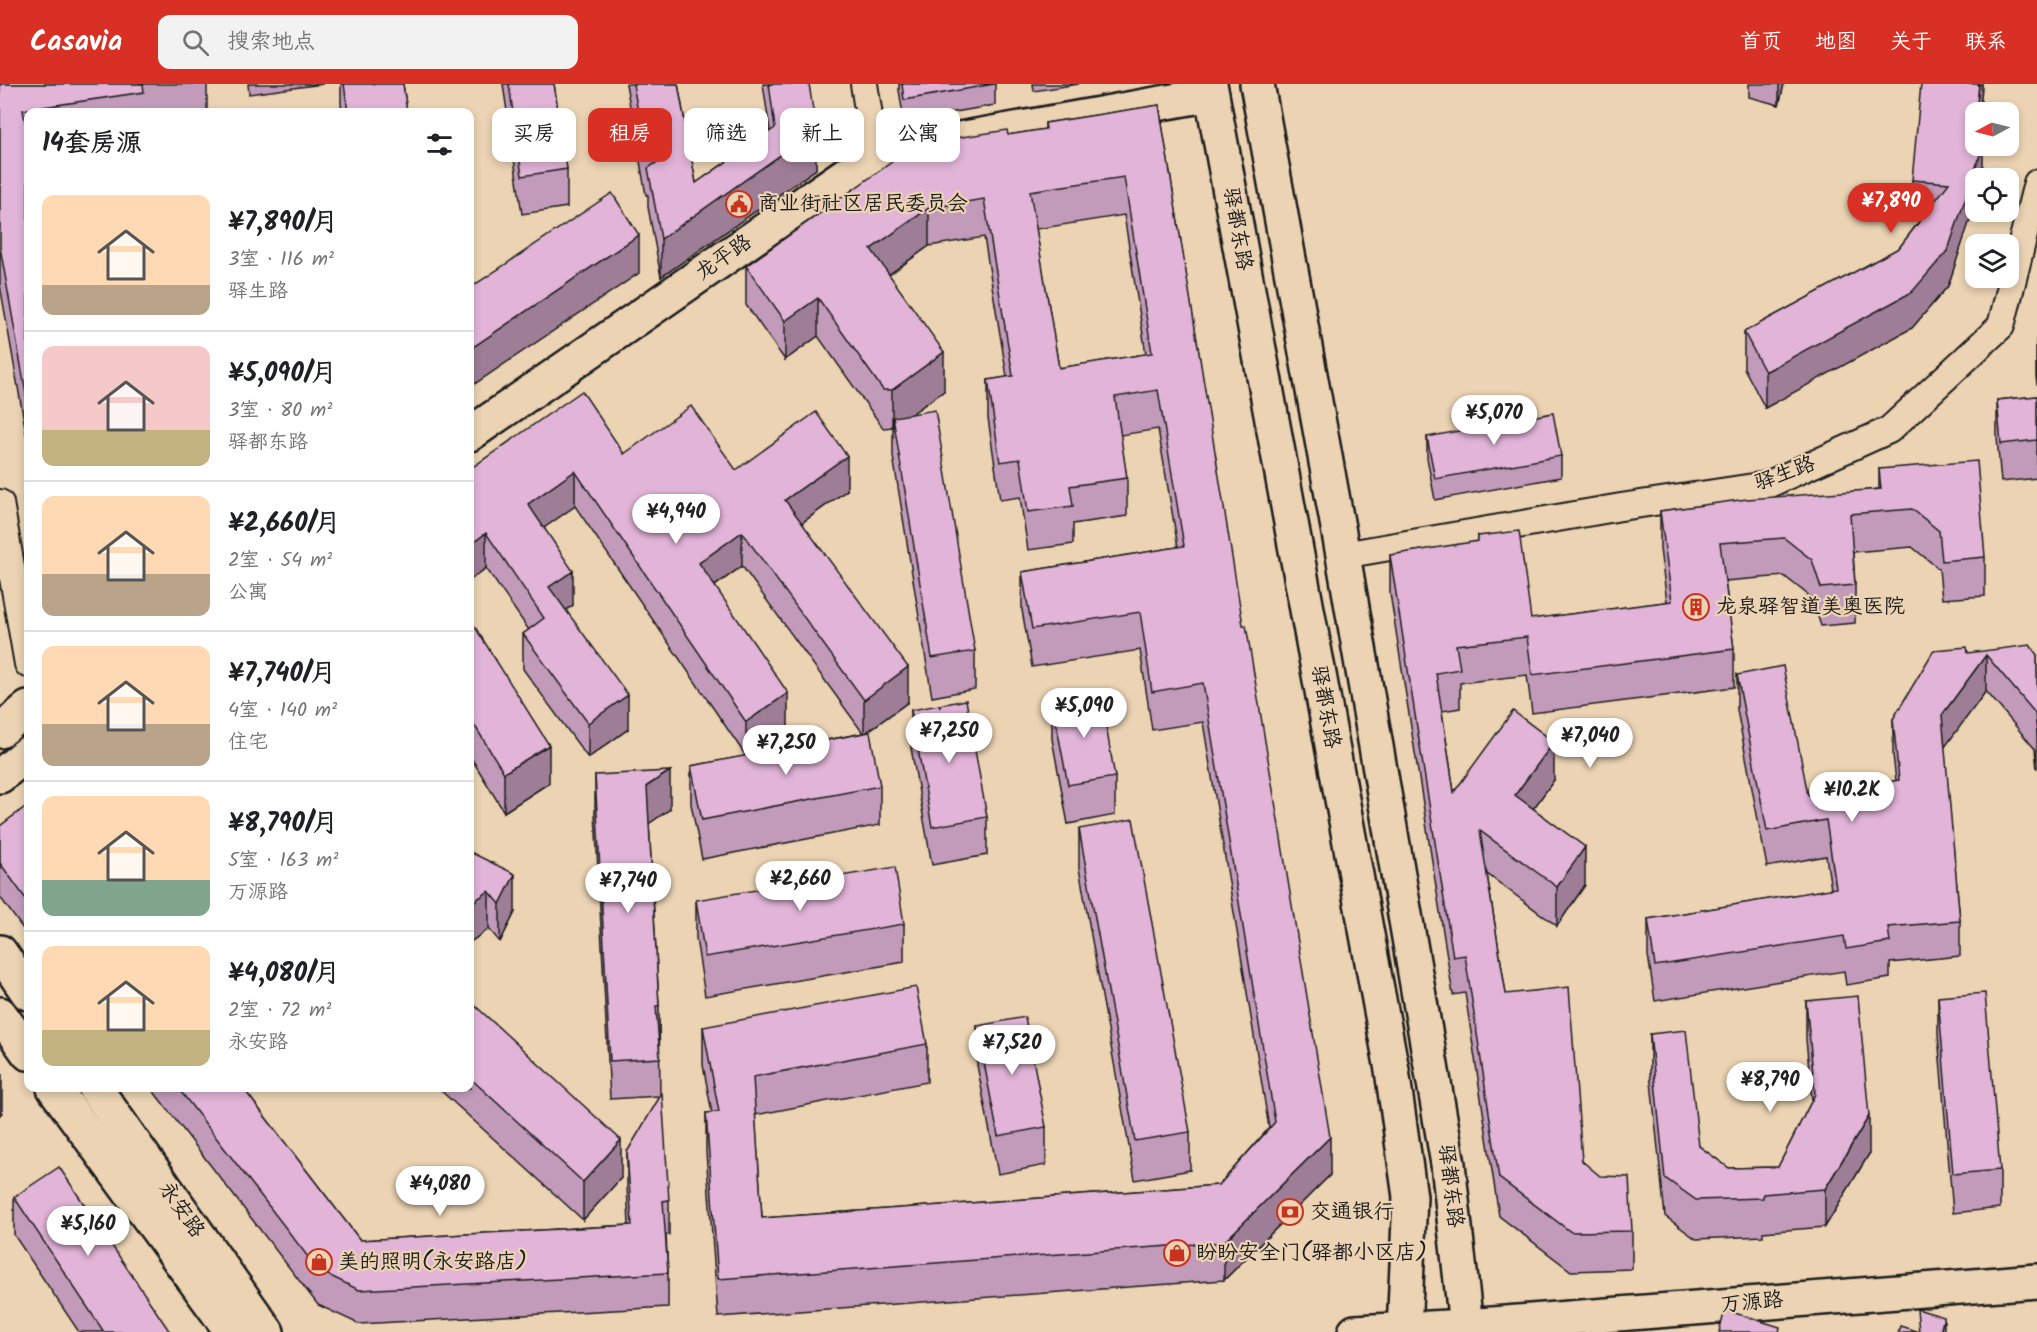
<!DOCTYPE html>
<html lang="zh">
<head>
<meta charset="utf-8">
<style>
  :root { --surface:#fff; --page:#f2f2f2; --text:#202124; --muted:#757577; --line:#e0e0e0; --accent:#d93025 }
  body { margin:0; font-family:Kalam,"LXGW WenKai TC",sans-serif; background:var(--page); color:var(--text); height:100vh; display:flex; flex-direction:column; font-size:22px; white-space:nowrap }
  * { box-sizing:border-box; margin:0 }
  p { font-size:20px; color:var(--muted) }
  .icon { flex:none; width:33px; height:33px; fill:none; stroke:currentColor; stroke-width:2; stroke-linecap:round; stroke-linejoin:round }
  .map { position:relative; flex:1; overflow:hidden }
  .panel { position:absolute; left:24px; top:24px; width:450px; height:984px; display:flex; flex-direction:column; background:var(--surface); border-radius:12px; box-shadow:0 3px 9px #0003 }
  .panel>* { flex:none }
  .banner { position:absolute; left:492px; top:24px; width:570px; height:54px; display:flex; gap:12px }
  .needle { width:39px; rotate:263deg }
  .tools { position:absolute; left:1965px; top:18px; display:grid; gap:12px }
  .tools a { display:grid; place-items:center; width:54px; height:54px; border-radius:12px; background:var(--surface); box-shadow:0 3px 9px #0003; font-size:30px }
  .price { position:absolute; translate:-50% -51px; padding:0 14px; border-radius:21px; background:#fff; color:#222; font-size:20px; line-height:39px; filter:drop-shadow(0 2px 3px #0008) }
  .price::after { content:''; position:absolute; left:50%; top:36px; width:18px; height:14px; margin-left:-9px; background:inherit; clip-path:polygon(0 0,100% 0,50% 100%) }
  .price.current { background:var(--accent); color:#fff }
  ul { padding:0; list-style:none }
  li { display:flex; align-items:center; gap:18px; height:150px; padding:0 18px }
  li+li { border-top:2px solid var(--line) }
  li span { display:grid; place-items:center; flex:none; width:168px; height:120px; border-radius:12px; color:#555 }
  li>.icon { margin-inline-start:auto }
  span .icon { width:72px; height:72px; fill:#fffc; stroke-width:1 }
  li b { font-size:26px }
  h2 { display:flex; justify-content:space-between; align-items:center; height:72px; padding:0 18px; font-size:26px }
  .chip { padding:0 21px; border-radius:12px; background:var(--surface); box-shadow:0 3px 9px #0003; font-size:21px; line-height:54px }
  .chip.current { background:var(--accent); color:#fff }
  header { display:flex; align-items:center; gap:36px; box-sizing:border-box; height:84px; padding:0 30px; background:var(--accent); color:#fff }
  header strong { font-size:28px }
  nav { display:flex; gap:33px; margin-inline-start:auto; font-size:21px }
  .search { width:420px; height:54px; background:var(--page); display:flex; align-items:center; gap:15px; box-sizing:border-box; padding:0 21px; border-radius:12px; color:var(--muted); font-size:22px }
  .map>svg:first-child { display:block }
</style>
</head>
<body>
<header>
<strong>Casavia</strong>
<div class="search"><svg class="icon" aria-label="search" viewBox="0 0 24 24"><circle cx="10" cy="10" r="6"/><path d="M15 15l6 6"/></svg>搜索地点</div>
<nav><a>首页</a><a>地图</a><a>关于</a><a>联系</a></nav>
</header>
<div class="map">
<svg width="2037" height="1248" viewBox="0 0 2037 1248">
  <rect width="100%" height="100%" fill="#ebd3b3"/>
  <filter id="ink" filterUnits="userSpaceOnUse"><feTurbulence type="fractalNoise" baseFrequency=".0167" numOctaves="2"/><feDisplacementMap in="SourceGraphic" scale="12" xChannelSelector="R" yChannelSelector="G"/><feConvolveMatrix kernelMatrix="1 2 1 2 8 2 1 2 1" color-interpolation-filters="sRGB"/></filter>
  <g filter="url(#ink)">
    <g fill="none" stroke-linecap="round" stroke-linejoin="round">
      <defs>
        <g id="street">
          <polyline points="864,0 875,70"/>
          <polyline points="0,419 28,580"/>
          <polyline points="1343,471 1621,423 1767,401 1889,346 2001,242 2037,99"/>
        </g>
        <g id="secondary">
          <polyline points="470,350 875,70 1212,10"/>
          <polyline points="0,647 28,624"/>
          <polyline points="0,692 28,669"/>
          <polyline points="0,868 28,909"/>
          <polyline points="0,930 28,969"/>
          <polyline points="54,1004 232,1248"/>
          <polyline points="95,1004 267,1248"/>
          <polyline points="1355,1248 1466,1242 2037,1197"/>
        </g>
        <g id="highway">
          <polyline points="1210,0 1392,986 1410,1113 1404,1248"/>
          <polyline points="1257,0 1343,471 1448,1080 1466,1242 1465,1248"/>
        </g>
      </defs>
      <use href="#street" stroke="#1c1c1c" stroke-width="30"/>
      <use href="#secondary" stroke="#1c1c1c" stroke-width="38"/>
      <use href="#highway" stroke="#1c1c1c" stroke-width="38"/>
      <use href="#street" stroke="#ebd3b3" stroke-width="26"/>
      <use href="#secondary" stroke="#ebd3b3" stroke-width="33"/>
      <use href="#highway" stroke="#ebd3b3" stroke-width="33"/>
    </g>
    <g fill="#c29bba" stroke="#1c1c1c" stroke-width="1.5" fill-rule="evenodd">
      <polygon points="0,0 207,0 207,28 28,28 28,360 0,201"/>
      <polygon points="248,0 323,0 249,10"/>
      <polygon points="341,0 403,0 407,28 342,28 341,19"/>
      <polygon points="503,0 554,0 567,85 567,123 522,130"/>
      <polygon points="626,0 678,0 696,99 770,47 763,0 809,0 816,85 661,193 648,123 648,111 646,111"/>
      <polygon points="899,0 995,0 995,21 904,37 899,6"/>
      <polygon points="1033,0 1079,0 1034,7"/>
      <polygon points="1749,0 1784,0 1779,21 1749,13"/>
      <polygon points="1982,0 1980,28 1976,28 1976,64 1983,94 1948,202 1912,244 1765,324 1744,284 1744,248 1899,164 1923,132 1912,131 1912,96"/>
      <path d="M1159 21 1330 1091 1224 1196 718 1233 706 1068V1029H712L703 981V943L927 960V998L755 1031 762 1134 1219 1101 1269 1044 1203 638 1152 646 1140 566 1032 583 1022 526V488L1178 463 1158 345 1120 351 1127 394V432L1073 440V460L1028 466 1020 413 1000 416 988 334V296L1007 293 984 153 929 162 889 191 944 307 911 330 975 567V605L932 613 893 372V343L883 344 818 252 785 276 746 221V182L1008 51 1045 45V39ZM1124 131 1146 270 1059 284 1036 145Z"/>
      <polygon points="2036,255 2037,255 2037,301 2036,293"/>
      <polygon points="2037,312 2037,394 2001,398 1997,354 1997,316"/>
      <polygon points="1427,353 1561,372 1561,393 1435,416 1427,374"/>
      <path d="M624 370 736 386 847 406 802 439 908 618 867 648 880 702V741L702 775 691 720V682L746 672 575 422 544 443 573 521 566 526 628 645 588 674 523 585V550L529 546 486 484 470 496V385ZM742 482 863 649 748 671 788 643 715 502Z"/>
      <polygon points="1879,385 1985,473 1985,512 1942,515 1939,485 1912,463 1853,468 1855,501 1855,539 1821,542 1812,514 1784,492 1725,497 1734,565 1734,603 1532,629 1527,591 1460,599 1460,624 1442,627 1454,708 1554,696 1533,725 1585,801 1557,842 1487,790 1506,910 1582,1077 1632,1147 1632,1185 1571,1187 1499,1132 1465,909 1453,911 1390,509 1390,471 1478,458 1478,452 1531,535 1667,518 1660,465 1660,427 1879,405"/>
      <polygon points="470,535 549,699 504,728 470,672"/>
      <polygon points="1968,569 2037,571 2037,685 2035,665 1986,607 1944,663 1960,837 1960,872 1890,879 1890,894 1846,901 1844,887 1655,917 1648,871 1648,835 1831,805 1826,772 1767,783 1737,626 1737,591 1808,711 1896,697 1893,671 1893,635"/>
      <polygon points="1052,617 1115,693 1115,731 1068,740 1052,655"/>
      <polygon points="911,626 987,733 987,771 932,781 911,664"/>
      <polygon points="595,691 670,725 649,739 659,922 660,1012 610,1015 595,729"/>
      <polygon points="28,721 28,852 0,813 0,742"/>
      <polygon points="1079,745 1190,1048 1190,1086 1135,1096 1079,784"/>
      <polygon points="470,768 515,828 500,858 489,845 470,858"/>
      <polygon points="696,816 904,840 904,878 705,912 696,854"/>
      <polygon points="1938,913 2000,1086 2000,1124 1953,1129 1938,951"/>
      <polygon points="470,917 621,1094 583,1136 438,1004 470,1004"/>
      <polygon points="1806,917 1869,1070 1825,1143 1763,1148 1763,1152 1696,1155 1665,1132 1650,988 1650,950 1699,1062 1729,1084 1778,1083 1812,1016 1806,955"/>
      <polygon points="977,942 1046,1043 1046,1081 998,1090 977,981"/>
      <polygon points="151,1004 243,1004 360,1156 629,1141 627,1102 627,1068 669,1116 669,1151 666,1151 668,1189 668,1223 359,1240 318,1221"/>
      <polygon points="14,1113 170,1248 79,1248 14,1151"/>
    </g>
    <g fill="#9e7e97" stroke="#1c1c1c" stroke-width="1.5">
      <polygon points="1779,0 1784,0 1779,21"/>
      <polygon points="1979,0 1982,0 1980,28 1976,28"/>
      <polygon points="1976,38 1976,62 1977,62 1974,86 1983,62 1983,94 1976,94 1976,118 1948,202 1912,244 1765,324 1765,288 1912,208 1973,68"/>
      <polygon points="816,46 816,85 661,193 661,155"/>
      <polygon points="929,124 929,162 871,203 871,165"/>
      <polygon points="639,151 639,189 470,303 470,265"/>
      <polygon points="818,214 818,252 785,276 785,237"/>
      <polygon points="944,268 944,307 894,342 893,333 892,344 892,306"/>
      <polygon points="847,372 847,406 785,451 785,416"/>
      <polygon points="575,387 575,422 528,455 528,420"/>
      <polygon points="742,448 742,482 699,513 699,479"/>
      <polygon points="486,449 486,484 470,496 470,461"/>
      <polygon points="573,487 573,521 549,538 549,503"/>
      <polygon points="1986,571 1986,607 1942,667 1942,631"/>
      <polygon points="908,583 908,618 864,650 864,616"/>
      <polygon points="788,609 788,643 746,672 746,638"/>
      <polygon points="628,611 628,645 588,674 588,639"/>
      <polygon points="1554,658 1554,696 1515,750 1515,711"/>
      <polygon points="549,661 549,699 504,728 504,689"/>
      <polygon points="670,687 670,725 647,741 647,702"/>
      <polygon points="1585,763 1585,801 1557,842 1557,803"/>
      <polygon points="515,790 515,828 500,858 500,820"/>
      <polygon points="489,807 489,845 470,858 470,820"/>
      <polygon points="2,991 2,1029 0,1031 0,992"/>
      <polygon points="1869,1032 1869,1070 1825,1143 1825,1105"/>
      <polygon points="1330,1053 1330,1091 1224,1196 1224,1158"/>
      <polygon points="621,1056 621,1094 583,1136 583,1098"/>
      <polygon points="1944,1233 1944,1248 1940,1248"/>
    </g>
    <g fill="#e1b4d8" stroke="#1c1c1c" stroke-width="1.5" fill-rule="evenodd">
      <polygon points="0,0 145,0 143,0 144,8 23,26 28,54 28,321 0,163"/>
      <polygon points="344,0 403,0 407,28 348,28"/>
      <polygon points="509,0 554,0 567,85 522,92"/>
      <polygon points="633,0 678,0 696,99 775,44 769,0 809,0 816,46 661,155 648,84 670,70 646,73"/>
      <polygon points="902,0 994,0 904,16"/>
      <polygon points="1921,0 1979,0 1976,28 1973,68 1978,62 1983,62 1948,166 1912,208 1765,288 1744,248 1899,164 1949,99 1912,96"/>
      <path d="M1159 21 1243 541H1246L1330 1053 1224 1158 718 1195 706 1029 719 1028 703 943 916 903 927 960 753 993 762 1134 1219 1101 1275 1038 1203 599 1152 608 1140 528 1032 545 1022 488 1184 462 1158 306 1115 313 1127 394 1070 402 1073 422 1028 428 1020 375 1000 378 988 296 1013 292 984 115 929 124 871 165 944 268 892 306H883L818 214 785 237 746 182 917 60 1007 46 1008 51 1046 45 1045 39ZM1124 93 1152 269 1059 284 1030 107Z"/>
      <polygon points="612,109 639,151 470,265 470,204"/>
      <polygon points="582,307 624,370 691,322 736,386 816,328 847,372 785,416 908,583 864,616 742,448 699,479 788,609 746,638 575,387 528,420 573,487 549,503 628,611 588,639 523,550 544,534 486,449 470,461 470,385"/>
      <polygon points="2037,312 2037,356 2001,360 1997,316"/>
      <polygon points="935,326 975,567 932,574 893,333"/>
      <polygon points="1553,329 1561,372 1435,395 1427,353"/>
      <polygon points="1977,377 1985,473 1942,477 1939,447 1912,425 1850,430 1855,501 1821,504 1812,476 1784,454 1720,459 1734,565 1532,591 1527,553 1456,561 1460,585 1436,589 1454,708 1513,627 1554,658 1515,711 1585,763 1557,803 1480,747 1506,910 1569,903 1582,1077 1600,1092 1629,1093 1632,1147 1571,1148 1499,1094 1465,871 1453,873 1390,471 1478,457 1478,452 1519,447 1531,535 1672,517 1660,427 1747,415 1881,405 1879,385"/>
      <polygon points="470,535 549,661 504,689 470,634"/>
      <polygon points="2030,561 2037,571 2037,650 2035,629 1986,571 1942,631 1960,837 1888,843 1890,858 1846,865 1844,852 1655,882 1648,835 1836,804 1826,736 1767,747 1737,591 1783,582 1808,711 1899,696 1893,635 1934,566 1967,563 1968,569"/>
      <polygon points="1100,608 1115,693 1068,701 1052,617"/>
      <polygon points="966,616 987,733 932,743 911,626 939,621 940,624 940,621"/>
      <polygon points="870,648 880,702 702,736 691,682"/>
      <polygon points="670,687 647,702 659,922 656,922 660,974 610,977 595,691"/>
      <polygon points="28,721 28,818 0,779 0,742"/>
      <polygon points="1133,735 1190,1048 1135,1057 1079,745"/>
      <polygon points="470,768 515,790 500,820 489,807 470,820"/>
      <polygon points="895,783 904,840 705,873 696,816"/>
      <polygon points="1985,909 2000,1086 1953,1090 1938,913"/>
      <polygon points="1858,912 1869,1032 1825,1105 1763,1110 1763,1114 1696,1116 1665,1094 1650,950 1686,946 1699,1062 1729,1084 1778,1083 1815,1010 1806,917"/>
      <polygon points="470,917 621,1056 583,1098 470,994"/>
      <polygon points="1025,933 1046,1043 998,1052 977,942"/>
      <polygon points="178,1004 243,1004 360,1156 632,1141 627,1068 662,1009 669,1116 663,1117 668,1189 359,1206 318,1186"/>
      <polygon points="59,1083 170,1248 104,1248 14,1113"/>
      <polygon points="1917,1225 1944,1233 1940,1248 1898,1248 1900,1242 1919,1248"/>
      <polygon points="1725,1226 1780,1243 1779,1248 1719,1248"/>
    </g>
  </g>
  <defs>
    <symbol id="civic-ring" viewBox="-11 -11 22 22"><circle r="9.5" fill="#ebd3b3" stroke="#c8321e" stroke-width="1.5"/><path d="M-.6-6.5H3V-4.5H.6V-3L4-1V1h2V6H-6V1h2V-1L-.6-3ZM-1.2 2.5V6h2.4V2.5Z" fill="#c8321e"/></symbol>
    <symbol id="building-ring" viewBox="-11 -11 22 22"><circle r="9.5" fill="#ebd3b3" stroke="#c8321e" stroke-width="1.5"/><path d="M-4-6H4V6H1V3H-1V6H-4ZM-2.5-4.3h1.7v1.8h-1.7ZM.8-4.3h1.7v1.8H.8ZM-2.5-1h1.7V.8h-1.7ZM.8-1h1.7V.8H.8Z" fill="#c8321e"/></symbol>
    <symbol id="bank-ring" viewBox="-11 -11 22 22"><circle r="9.5" fill="#ebd3b3" stroke="#c8321e" stroke-width="1.5"/><path d="M-6-4H6V4H-6ZM0-2.3a2.3 2.3 0 1 0 0 4.6a2.3 2.3 0 1 0 0-4.6Z" fill="#c8321e"/></symbol>
    <symbol id="shop-ring" viewBox="-11 -11 22 22"><circle r="9.5" fill="#ebd3b3" stroke="#c8321e" stroke-width="1.5"/><path d="M-5-2.5h2.3a2.7 3.5 0 0 1 5.4 0H5L5.5 6h-11ZM-1.5-2.5h3a1.5 2.3 0 0 0-3 0Z" fill="#c8321e"/></symbol>
  </defs>
  <g fill-rule="evenodd">
    <use href="#civic-ring" x="724" y="105" width="30" height="30"/>
    <use href="#building-ring" x="1681" y="508" width="30" height="30"/>
    <use href="#bank-ring" x="1275" y="1113" width="30" height="30"/>
    <use href="#shop-ring" x="1162" y="1154" width="30" height="30"/>
    <use href="#shop-ring" x="304" y="1163" width="30" height="30"/>
  </g>
  <g text-anchor="middle" dominant-baseline="central" stroke-width="4.5" stroke-linejoin="round" paint-order="stroke">
    <g font-size="21" fill="#1c1c1c" stroke="#ebd3b3" text-anchor="start">
      <text x="758" y="120">商业街社区居民委员会</text>
      <text x="1716" y="523">龙泉驿智道美奥医院</text>
      <text x="1310" y="1128">交通银行</text>
      <text x="1196" y="1169">盼盼安全门(驿都小区店)</text>
      <text x="338" y="1178">美的照明(永安路店)</text>
    </g>
    <g font-size="21" fill="#1c1c1c" stroke="#ebd3b3">
      <text transform="translate(1237 145) rotate(80)">驿都东路</text>
      <text transform="translate(724 174) rotate(-35)">龙平路</text>
      <text transform="translate(1785 390) rotate(-20)">驿生路</text>
      <text transform="translate(1325 623) rotate(80)">驿都东路</text>
      <text transform="translate(1450 1102) rotate(83)">驿都东路</text>
      <text transform="translate(181 1126) rotate(55)">永安路</text>
      <text transform="translate(1752 1219) rotate(-5)">万源路</text>
    </g>
  </g>
</svg>
<div class="tools">
<a><svg class="needle" viewBox="-14 -14 28 28"><path d="M0-13l5 13h-10z" fill="#e53935"/><path d="M0 13l5-13h-10z" fill="#757577"/></svg></a>
<a><svg class="icon" aria-label="locate" viewBox="0 0 24 24"><circle cx="12" cy="12" r="6"/><path d="M12 2v4M12 18v4M2 12h4M18 12h4"/></svg></a>
<a><svg class="icon" aria-label="layers" viewBox="0 0 24 24"><path d="M12 4l9 5-9 5-9-5zM3 14l9 5 9-5"/></svg></a>
</div>
<b class="price current" style="left:1891px;top:150px">¥7,890</b>
<b class="price" style="left:1494px;top:362px">¥5,070</b>
<b class="price" style="left:676px;top:461px">¥4,940</b>
<b class="price" style="left:1084px;top:655px">¥5,090</b>
<b class="price" style="left:949px;top:680px">¥7,250</b>
<b class="price" style="left:1590px;top:685px">¥7,040</b>
<b class="price" style="left:786px;top:692px">¥7,250</b>
<b class="price" style="left:1852px;top:739px">¥10.2K</b>
<b class="price" style="left:800px;top:828px">¥2,660</b>
<b class="price" style="left:628px;top:830px">¥7,740</b>
<b class="price" style="left:1012px;top:992px">¥7,520</b>
<b class="price" style="left:1770px;top:1029px">¥8,790</b>
<b class="price" style="left:440px;top:1133px">¥4,080</b>
<b class="price" style="left:88px;top:1173px">¥5,160</b>
<div class="banner">
<a class="chip">买房</a>
<a class="chip current">租房</a>
<a class="chip">筛选</a>
<a class="chip">新上</a>
<a class="chip">公寓</a>
</div>
<section class="panel">
<h2>14套房源<svg class="icon" aria-label="filters" viewBox="0 0 24 24"><path d="M4 7h16M4 17h16"/><circle cx="9" cy="7" r="2"/><circle cx="15" cy="17" r="2"/></svg></h2>
<ul>
<li><span style="background:linear-gradient(#ffd9b3 75%,#b9a48a 0)"><svg class="icon" aria-label="home" viewBox="0 0 24 24"><path d="M3 11l9-7 9 7M6 9v11h12V9"/></svg></span><div><b>¥7,890/月</b><p>3室 · 116 m²</p><p>驿生路</p></div></li>
<li><span style="background:linear-gradient(#f6c9c9 70%,#c2b280 0)"><svg class="icon" aria-label="home" viewBox="0 0 24 24"><path d="M3 11l9-7 9 7M6 9v11h12V9"/></svg></span><div><b>¥5,090/月</b><p>3室 · 80 m²</p><p>驿都东路</p></div></li>
<li><span style="background:linear-gradient(#ffd9b3 65%,#b9a48a 0)"><svg class="icon" aria-label="home" viewBox="0 0 24 24"><path d="M3 11l9-7 9 7M6 9v11h12V9"/></svg></span><div><b>¥2,660/月</b><p>2室 · 54 m²</p><p>公寓</p></div></li>
<li><span style="background:linear-gradient(#ffd9b3 65%,#b9a48a 0)"><svg class="icon" aria-label="home" viewBox="0 0 24 24"><path d="M3 11l9-7 9 7M6 9v11h12V9"/></svg></span><div><b>¥7,740/月</b><p>4室 · 140 m²</p><p>住宅</p></div></li>
<li><span style="background:linear-gradient(#ffd9b3 70%,#7fa58c 0)"><svg class="icon" aria-label="home" viewBox="0 0 24 24"><path d="M3 11l9-7 9 7M6 9v11h12V9"/></svg></span><div><b>¥8,790/月</b><p>5室 · 163 m²</p><p>万源路</p></div></li>
<li><span style="background:linear-gradient(#ffd9b3 70%,#c2b280 0)"><svg class="icon" aria-label="home" viewBox="0 0 24 24"><path d="M3 11l9-7 9 7M6 9v11h12V9"/></svg></span><div><b>¥4,080/月</b><p>2室 · 72 m²</p><p>永安路</p></div></li>
</ul>
</section>
</div>
</body>
</html>
